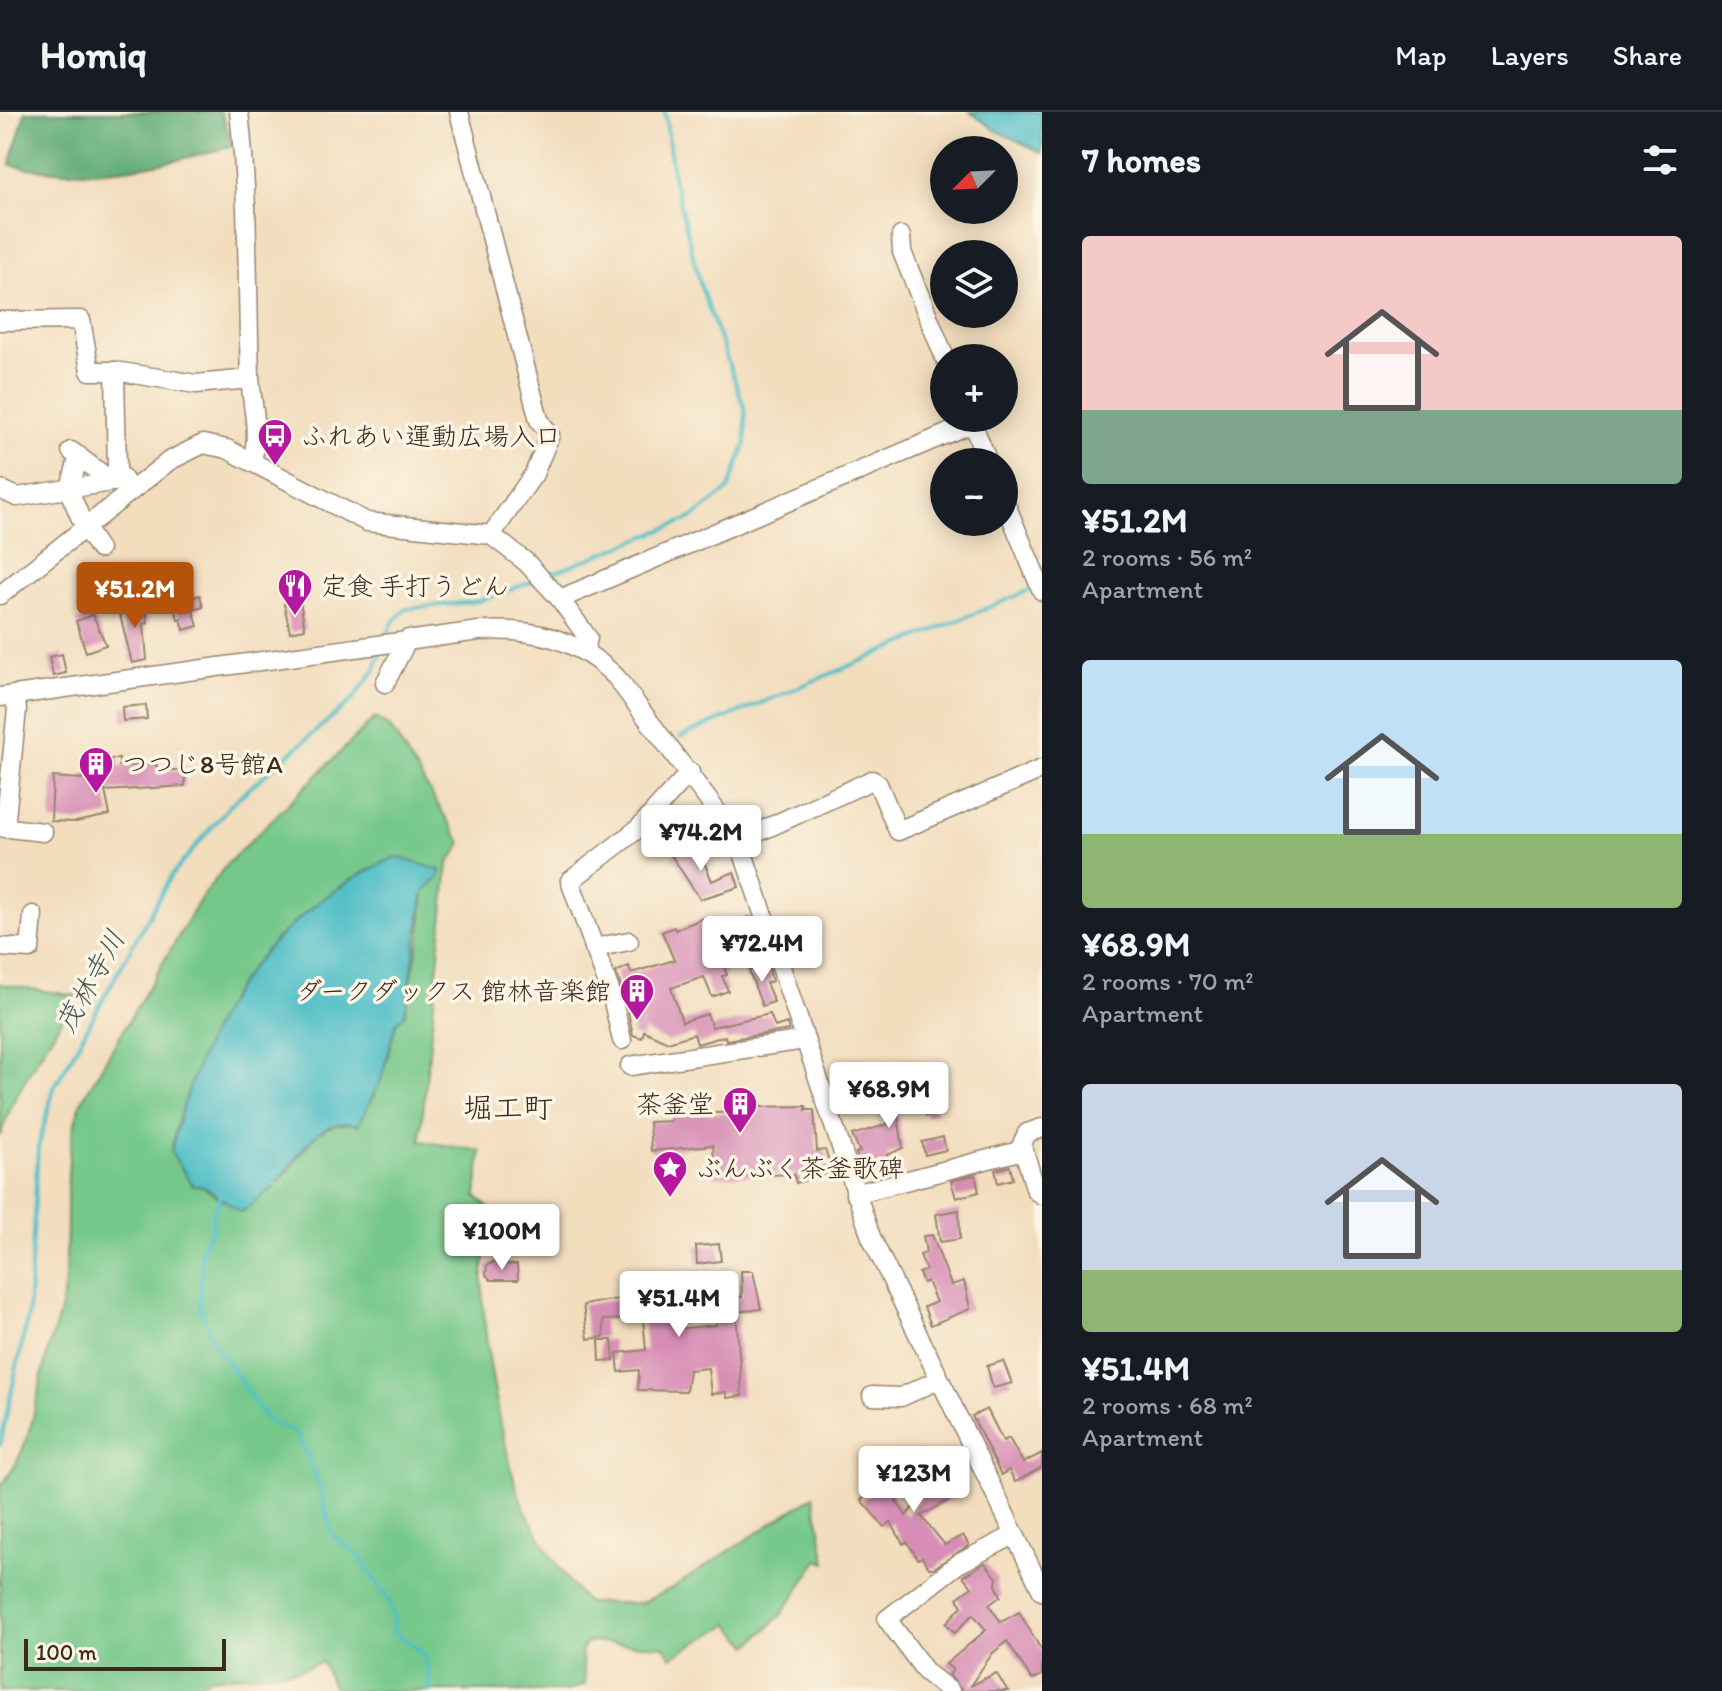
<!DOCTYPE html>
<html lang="en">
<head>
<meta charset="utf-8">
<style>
  :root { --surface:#171b24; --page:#20242c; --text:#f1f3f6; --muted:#9ea1a6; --line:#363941; --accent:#b45309 }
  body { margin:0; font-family:Itim,"Klee One",sans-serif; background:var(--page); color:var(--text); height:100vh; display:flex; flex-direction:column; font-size:30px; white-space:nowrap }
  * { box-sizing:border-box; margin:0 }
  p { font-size:26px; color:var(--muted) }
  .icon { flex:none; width:44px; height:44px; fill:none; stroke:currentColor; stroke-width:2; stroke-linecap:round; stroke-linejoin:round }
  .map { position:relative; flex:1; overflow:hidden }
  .details { display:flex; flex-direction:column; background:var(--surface); width:680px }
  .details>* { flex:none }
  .needle { width:52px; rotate:246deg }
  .controls { position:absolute; left:930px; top:24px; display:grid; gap:16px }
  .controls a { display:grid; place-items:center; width:88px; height:88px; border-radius:50%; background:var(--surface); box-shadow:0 4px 20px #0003; font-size:40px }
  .scale { position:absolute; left:24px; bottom:20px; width:202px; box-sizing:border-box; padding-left:8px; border:4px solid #3b2a1e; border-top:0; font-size:22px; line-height:28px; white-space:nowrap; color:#3b2a1e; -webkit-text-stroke:6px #fcf5e5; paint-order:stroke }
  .price { position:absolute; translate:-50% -68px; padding:0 18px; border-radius:8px; background:#fff; color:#222; font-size:26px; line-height:52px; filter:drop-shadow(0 2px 4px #0008) }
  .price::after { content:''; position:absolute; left:50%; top:48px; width:24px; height:18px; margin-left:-12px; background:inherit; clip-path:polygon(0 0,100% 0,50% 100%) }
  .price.selected { background:var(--accent); color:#fff }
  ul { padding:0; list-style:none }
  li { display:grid; align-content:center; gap:16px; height:424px; padding:0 40px }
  li span { display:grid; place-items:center; height:248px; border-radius:8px; color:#555 }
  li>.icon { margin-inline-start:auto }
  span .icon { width:144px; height:144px; fill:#fffc; stroke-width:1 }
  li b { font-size:34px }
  h2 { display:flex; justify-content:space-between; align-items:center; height:96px; padding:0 40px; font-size:34px }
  header { display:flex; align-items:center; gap:48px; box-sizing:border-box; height:112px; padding:0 40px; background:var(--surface); border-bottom:2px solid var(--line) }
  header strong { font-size:38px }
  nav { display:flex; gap:44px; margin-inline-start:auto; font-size:28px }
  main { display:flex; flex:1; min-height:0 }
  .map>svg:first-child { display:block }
</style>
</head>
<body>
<header>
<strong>Homiq</strong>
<nav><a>Map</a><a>Layers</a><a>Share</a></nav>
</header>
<main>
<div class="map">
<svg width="1042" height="1579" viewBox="0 0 1042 1579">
  <rect width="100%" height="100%" fill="#fcf5e5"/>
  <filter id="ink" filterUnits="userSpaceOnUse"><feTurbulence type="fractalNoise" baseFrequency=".0125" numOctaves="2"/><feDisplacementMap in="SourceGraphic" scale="16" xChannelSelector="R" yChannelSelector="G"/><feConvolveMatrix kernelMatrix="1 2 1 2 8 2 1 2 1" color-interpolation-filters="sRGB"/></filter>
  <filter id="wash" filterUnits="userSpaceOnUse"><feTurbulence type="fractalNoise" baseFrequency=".006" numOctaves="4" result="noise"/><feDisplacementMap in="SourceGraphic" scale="32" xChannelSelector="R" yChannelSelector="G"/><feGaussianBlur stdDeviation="1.8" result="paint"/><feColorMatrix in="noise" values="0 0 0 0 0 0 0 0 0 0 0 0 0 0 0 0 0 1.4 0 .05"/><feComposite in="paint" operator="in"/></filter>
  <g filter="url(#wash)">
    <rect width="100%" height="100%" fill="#f2ddbd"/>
    <g fill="#74c78a" stroke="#587854" stroke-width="2" fill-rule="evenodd">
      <path d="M375 606 390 615 462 732 448 752 420 1029 481 1039 476 1084C490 1099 500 1107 521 1106 512 1115 496 1124 489 1135 468 1169 504 1336 517 1377 526 1406 566 1472 588 1491H641L672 1476 814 1384 826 1451 818 1448 782 1502 749 1534 729 1512 671 1545 665 1534 588 1530 581 1537 585 1572 568 1579H335L322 1550 298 1558 210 1566 188 1579H0V1375C34 1335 35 1286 48 1238 53 1220 61 1202 63 1185 72 1118 59 1055 81 990L201 786 228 751ZM421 753 440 758 439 765 424 780 420 824 405 901 396 911 381 968 358 1013C310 1003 303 1050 276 1072 264 1081 237 1084 222 1089L203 1074H193L171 1040 176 1015 203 945 230 886 277 826Z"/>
      <path d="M0 872 76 884C50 929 16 974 0 1024Z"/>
    </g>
    <path fill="#5fac76" stroke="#4d6b4a" stroke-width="2" d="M25 0H221L234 34C154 54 92 70 10 53Z"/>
    <g fill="#51bfc7" stroke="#467472" stroke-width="2">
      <polygon points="970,0 1042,0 1042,41 995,18"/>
      <path d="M396 745 440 758 439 765 424 780 405 902 396 911 381 968 358 1013C317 1002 298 1047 276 1072 267 1082 253 1091 242 1100L203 1074H193L171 1040C181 993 204 927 230 886 267 826 332 772 396 745Z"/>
    </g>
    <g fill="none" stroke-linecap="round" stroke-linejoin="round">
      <g stroke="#51bfc7" stroke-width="4">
        <polyline points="545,464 692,406 728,378 746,331 745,297 701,175 673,65 665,0"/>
        <polyline points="386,526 393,510 406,497 479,489 537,468"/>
        <polyline points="680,625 1035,476"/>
        <path d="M221 1083 212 1105 213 1115 202 1136 200 1196 214 1231 268 1309 296 1321 316 1364 333 1424 359 1444 389 1489 394 1507 392 1520C424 1539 429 1540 429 1579"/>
        <polyline points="0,1333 28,1204 38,1036 54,976 171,764 231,692 352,588 374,559 382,538"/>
      </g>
    </g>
    <g id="blocks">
      <g fill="#d78db5">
        <polygon points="188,463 194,485 200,483 203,495 193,498 198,514 184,518 181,507 178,508 170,472"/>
        <polygon points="300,489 305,517 290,520 284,492"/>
        <polygon points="144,490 148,511 144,512 147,548 132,551 118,495"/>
        <polygon points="93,503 106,533 86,540 76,509"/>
        <polygon points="62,542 66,561 53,564 49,545"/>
        <polygon points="146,593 147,607 123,609 122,595"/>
        <polygon points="104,647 119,647 119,654 157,653 157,658 185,658 185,674 105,679 110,703 76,710 51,709 53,665 82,667 82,663 106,658"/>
        <polygon points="690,729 700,741 712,769 734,760 739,775 700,787 671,743"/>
        <polygon points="750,805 756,824 727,829 728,832 718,836 727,863 722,864 728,879 712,885 704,865 671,876 682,910 707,902 712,915 770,902 775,915 787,911 789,918 726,928 725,924 697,932 694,922 668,930 644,919 642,926 633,923 628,900 636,879 624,884 616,860 629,854 631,861 674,848 662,820 674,815 675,818 704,806 711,816"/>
        <polygon points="768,853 772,869 766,871 774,890 762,894 749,859"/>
        <polygon points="928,973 936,1001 926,1004 922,990 897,998 903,1036 887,1043 889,1061 872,1065 870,1053 860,1054 856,1041 860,1040 852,1023 888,1012 881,987"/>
        <polygon points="806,994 806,998 814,998 817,1039 825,1038 834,1061 796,1071 794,1062 715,1065 713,1033 651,1039 649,1010 671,1009 671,1002 754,1000 754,995"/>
        <polygon points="943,1025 946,1038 925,1043 922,1030"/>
        <polygon points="1010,1054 1013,1067 998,1071 995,1058"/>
        <polygon points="975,1063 979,1080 956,1086 951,1069"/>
        <polygon points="959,1098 960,1127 940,1130 936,1102"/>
        <polygon points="932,1123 951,1173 964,1169 970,1197 931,1213 924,1195 936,1190 927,1169 923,1171 919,1161 926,1158 920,1143 926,1140 923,1124"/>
        <polygon points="719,1132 721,1149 697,1152 696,1134"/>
        <polygon points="501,1147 500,1152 517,1153 518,1168 491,1168 486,1163 487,1153"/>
        <polygon points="741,1159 753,1159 761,1197 736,1200 742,1284 727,1286 726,1280 711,1282 708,1256 689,1258 686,1279 638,1278 639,1258 619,1260 617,1241 646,1238 643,1207 603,1208 604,1225 588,1227 583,1193 641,1183 640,1175 668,1172 676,1217 716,1213 717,1188 742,1185"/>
        <polygon points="599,1228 612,1228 614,1248 600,1249"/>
        <polygon points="1003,1249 1012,1271 993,1276 987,1254"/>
        <polygon points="987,1297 1003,1329 1009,1326 1023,1351 1042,1341 1042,1355 1015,1370 1009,1358 1001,1363 972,1304"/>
        <polygon points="919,1338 928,1352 887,1374 906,1404 923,1383 946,1369 954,1385 921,1404 945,1433 963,1423 969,1433 934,1456 929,1456 922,1445 918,1447 907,1430 903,1432 891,1410 884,1415 861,1388 881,1375 877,1365"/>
        <polygon points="985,1451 997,1466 996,1473 1001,1484 989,1493 1001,1510 1019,1500 1042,1539 1042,1563 1032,1568 1007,1529 992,1542 970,1574 996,1561 1008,1579 962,1579 949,1563 953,1558 946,1552 986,1518 973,1502 955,1521 946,1511 962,1494 957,1486 972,1475 963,1464"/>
      </g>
    </g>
  </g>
  <g filter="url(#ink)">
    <use href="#blocks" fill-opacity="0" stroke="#96846e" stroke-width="2"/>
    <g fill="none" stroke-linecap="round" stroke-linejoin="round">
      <defs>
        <g id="minor">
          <path d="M239 0C249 88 247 176 250 264 251 291 262 324 251 349"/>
          <polyline points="459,0 539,308 550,323 534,362 491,423"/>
          <polyline points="901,124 902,140 945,246"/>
          <polyline points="0,209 81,208 90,259 115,259 117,359 131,378"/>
          <polyline points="115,259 196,272 250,267"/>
          <polyline points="970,306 988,350"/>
          <polyline points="71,339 113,370"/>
          <polyline points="79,344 69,379 85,416 99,437"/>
          <polyline points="0,377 17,385 124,368"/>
          <polyline points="1004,388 1042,479"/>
          <polyline points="0,483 169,349 203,332 227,337 367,410 491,423 526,450 560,487 588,526 585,538"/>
          <polyline points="560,487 972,311"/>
          <polyline points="385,571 408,527"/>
          <path d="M0 585 479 519C534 516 577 526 616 565L739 729 871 1125 1042 1479"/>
          <polyline points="0,715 43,720"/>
          <polyline points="5,716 17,597 14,583"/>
          <polyline points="739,729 872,668 878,672 898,719 1042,657"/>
          <polyline points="0,835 30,837 33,803"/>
          <polyline points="594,836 629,829"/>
          <polyline points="622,928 611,881 570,769 639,716 690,660"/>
          <polyline points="630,954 805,928"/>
          <polyline points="1042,1016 1027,1021 1022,1032 1036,1079 1042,1083"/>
          <polyline points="855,1082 1023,1038"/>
          <polyline points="872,1284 901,1285 938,1268"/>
          <polyline points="950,1579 926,1560 887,1507 958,1452 1014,1423"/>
        </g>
      </defs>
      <use href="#minor" stroke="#96846e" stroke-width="21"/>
      <use href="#minor" stroke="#fff" stroke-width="18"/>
    </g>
  </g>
  <defs>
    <symbol id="bus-pin" viewBox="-11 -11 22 30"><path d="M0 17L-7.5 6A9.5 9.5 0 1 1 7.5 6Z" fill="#b5179e" stroke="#fcf5e5"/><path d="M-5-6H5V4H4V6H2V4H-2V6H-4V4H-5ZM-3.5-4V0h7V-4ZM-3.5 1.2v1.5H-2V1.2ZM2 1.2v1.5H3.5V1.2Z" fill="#fff"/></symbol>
    <symbol id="restaurant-pin" viewBox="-11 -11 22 30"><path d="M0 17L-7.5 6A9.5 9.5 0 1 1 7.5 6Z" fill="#b5179e" stroke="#fcf5e5"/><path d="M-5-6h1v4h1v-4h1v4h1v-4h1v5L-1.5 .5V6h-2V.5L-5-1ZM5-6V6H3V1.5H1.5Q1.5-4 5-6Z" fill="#fff"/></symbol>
    <symbol id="building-pin" viewBox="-11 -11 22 30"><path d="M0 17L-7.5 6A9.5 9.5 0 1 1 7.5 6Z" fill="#b5179e" stroke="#fcf5e5"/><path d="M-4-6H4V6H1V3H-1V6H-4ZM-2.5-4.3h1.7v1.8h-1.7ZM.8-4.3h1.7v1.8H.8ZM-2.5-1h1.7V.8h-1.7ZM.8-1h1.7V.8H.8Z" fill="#fff"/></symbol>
    <symbol id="sight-pin" viewBox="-11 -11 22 30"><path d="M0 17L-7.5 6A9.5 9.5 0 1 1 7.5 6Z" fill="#b5179e" stroke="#fcf5e5"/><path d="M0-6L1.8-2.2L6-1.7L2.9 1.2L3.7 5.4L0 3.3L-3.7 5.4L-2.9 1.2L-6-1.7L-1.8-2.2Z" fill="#fff"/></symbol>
  </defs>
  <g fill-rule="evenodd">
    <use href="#bus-pin" x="255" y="304" width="40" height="54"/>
    <use href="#restaurant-pin" x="275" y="454" width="40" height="54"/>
    <use href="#building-pin" x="76" y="632" width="40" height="54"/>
    <use href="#building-pin" x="617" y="859" width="40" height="54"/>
    <use href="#building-pin" x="720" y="972" width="40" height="54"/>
    <use href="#sight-pin" x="650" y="1036" width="40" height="54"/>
  </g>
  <g text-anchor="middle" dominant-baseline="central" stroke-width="7" stroke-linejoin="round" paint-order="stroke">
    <g font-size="26" fill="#3b2a1e" stroke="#fcf5e5" text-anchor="start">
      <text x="301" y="324">ふれあい運動広場入口</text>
      <text x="321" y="474">定食 手打うどん</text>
      <text x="122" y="652">つつじ8号館A</text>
      <text x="611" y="879" text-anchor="end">ダークダックス 館林音楽館</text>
      <text x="714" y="992" text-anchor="end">茶釜堂</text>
      <text x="696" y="1056">ぶんぶく茶釜歌碑</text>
    </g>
    <g font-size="28" font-style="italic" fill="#425751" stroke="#fcf5e5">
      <text transform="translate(90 869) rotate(-61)">茂林寺川</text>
    </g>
    <g font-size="30" fill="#3b2a1e" stroke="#fcf5e5">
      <text x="508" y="995">堀工町</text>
    </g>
  </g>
</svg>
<div class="controls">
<a><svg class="needle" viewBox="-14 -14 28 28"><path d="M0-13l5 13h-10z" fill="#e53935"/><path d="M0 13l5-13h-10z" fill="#9ea1a6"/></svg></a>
<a><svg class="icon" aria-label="layers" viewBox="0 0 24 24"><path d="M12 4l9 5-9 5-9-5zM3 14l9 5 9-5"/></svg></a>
<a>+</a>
<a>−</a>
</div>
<div class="scale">100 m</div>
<b class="price selected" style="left:135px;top:518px">¥51.2M</b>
<b class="price" style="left:701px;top:761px">¥74.2M</b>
<b class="price" style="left:762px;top:872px">¥72.4M</b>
<b class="price" style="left:889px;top:1018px">¥68.9M</b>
<b class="price" style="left:502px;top:1160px">¥100M</b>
<b class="price" style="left:679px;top:1227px">¥51.4M</b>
<b class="price" style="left:914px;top:1402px">¥123M</b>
</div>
<section class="details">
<h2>7 homes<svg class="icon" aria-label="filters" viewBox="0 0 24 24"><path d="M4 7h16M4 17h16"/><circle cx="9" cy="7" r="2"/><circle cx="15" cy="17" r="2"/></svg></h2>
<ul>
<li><span style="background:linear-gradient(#f6c9c9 70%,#7fa58c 0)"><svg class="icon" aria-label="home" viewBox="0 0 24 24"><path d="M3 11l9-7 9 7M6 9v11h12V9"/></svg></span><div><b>¥51.2M</b><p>2 rooms · 56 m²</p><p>Apartment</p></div></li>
<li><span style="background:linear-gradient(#bfe0f5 70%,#8fb573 0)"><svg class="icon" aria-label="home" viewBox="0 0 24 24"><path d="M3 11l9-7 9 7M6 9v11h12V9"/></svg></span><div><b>¥68.9M</b><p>2 rooms · 70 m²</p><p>Apartment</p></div></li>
<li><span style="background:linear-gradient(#c9d6e8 75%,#8fb573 0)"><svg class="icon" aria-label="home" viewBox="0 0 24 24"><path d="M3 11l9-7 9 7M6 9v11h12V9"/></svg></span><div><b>¥51.4M</b><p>2 rooms · 68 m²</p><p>Apartment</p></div></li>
</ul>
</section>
</main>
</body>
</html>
